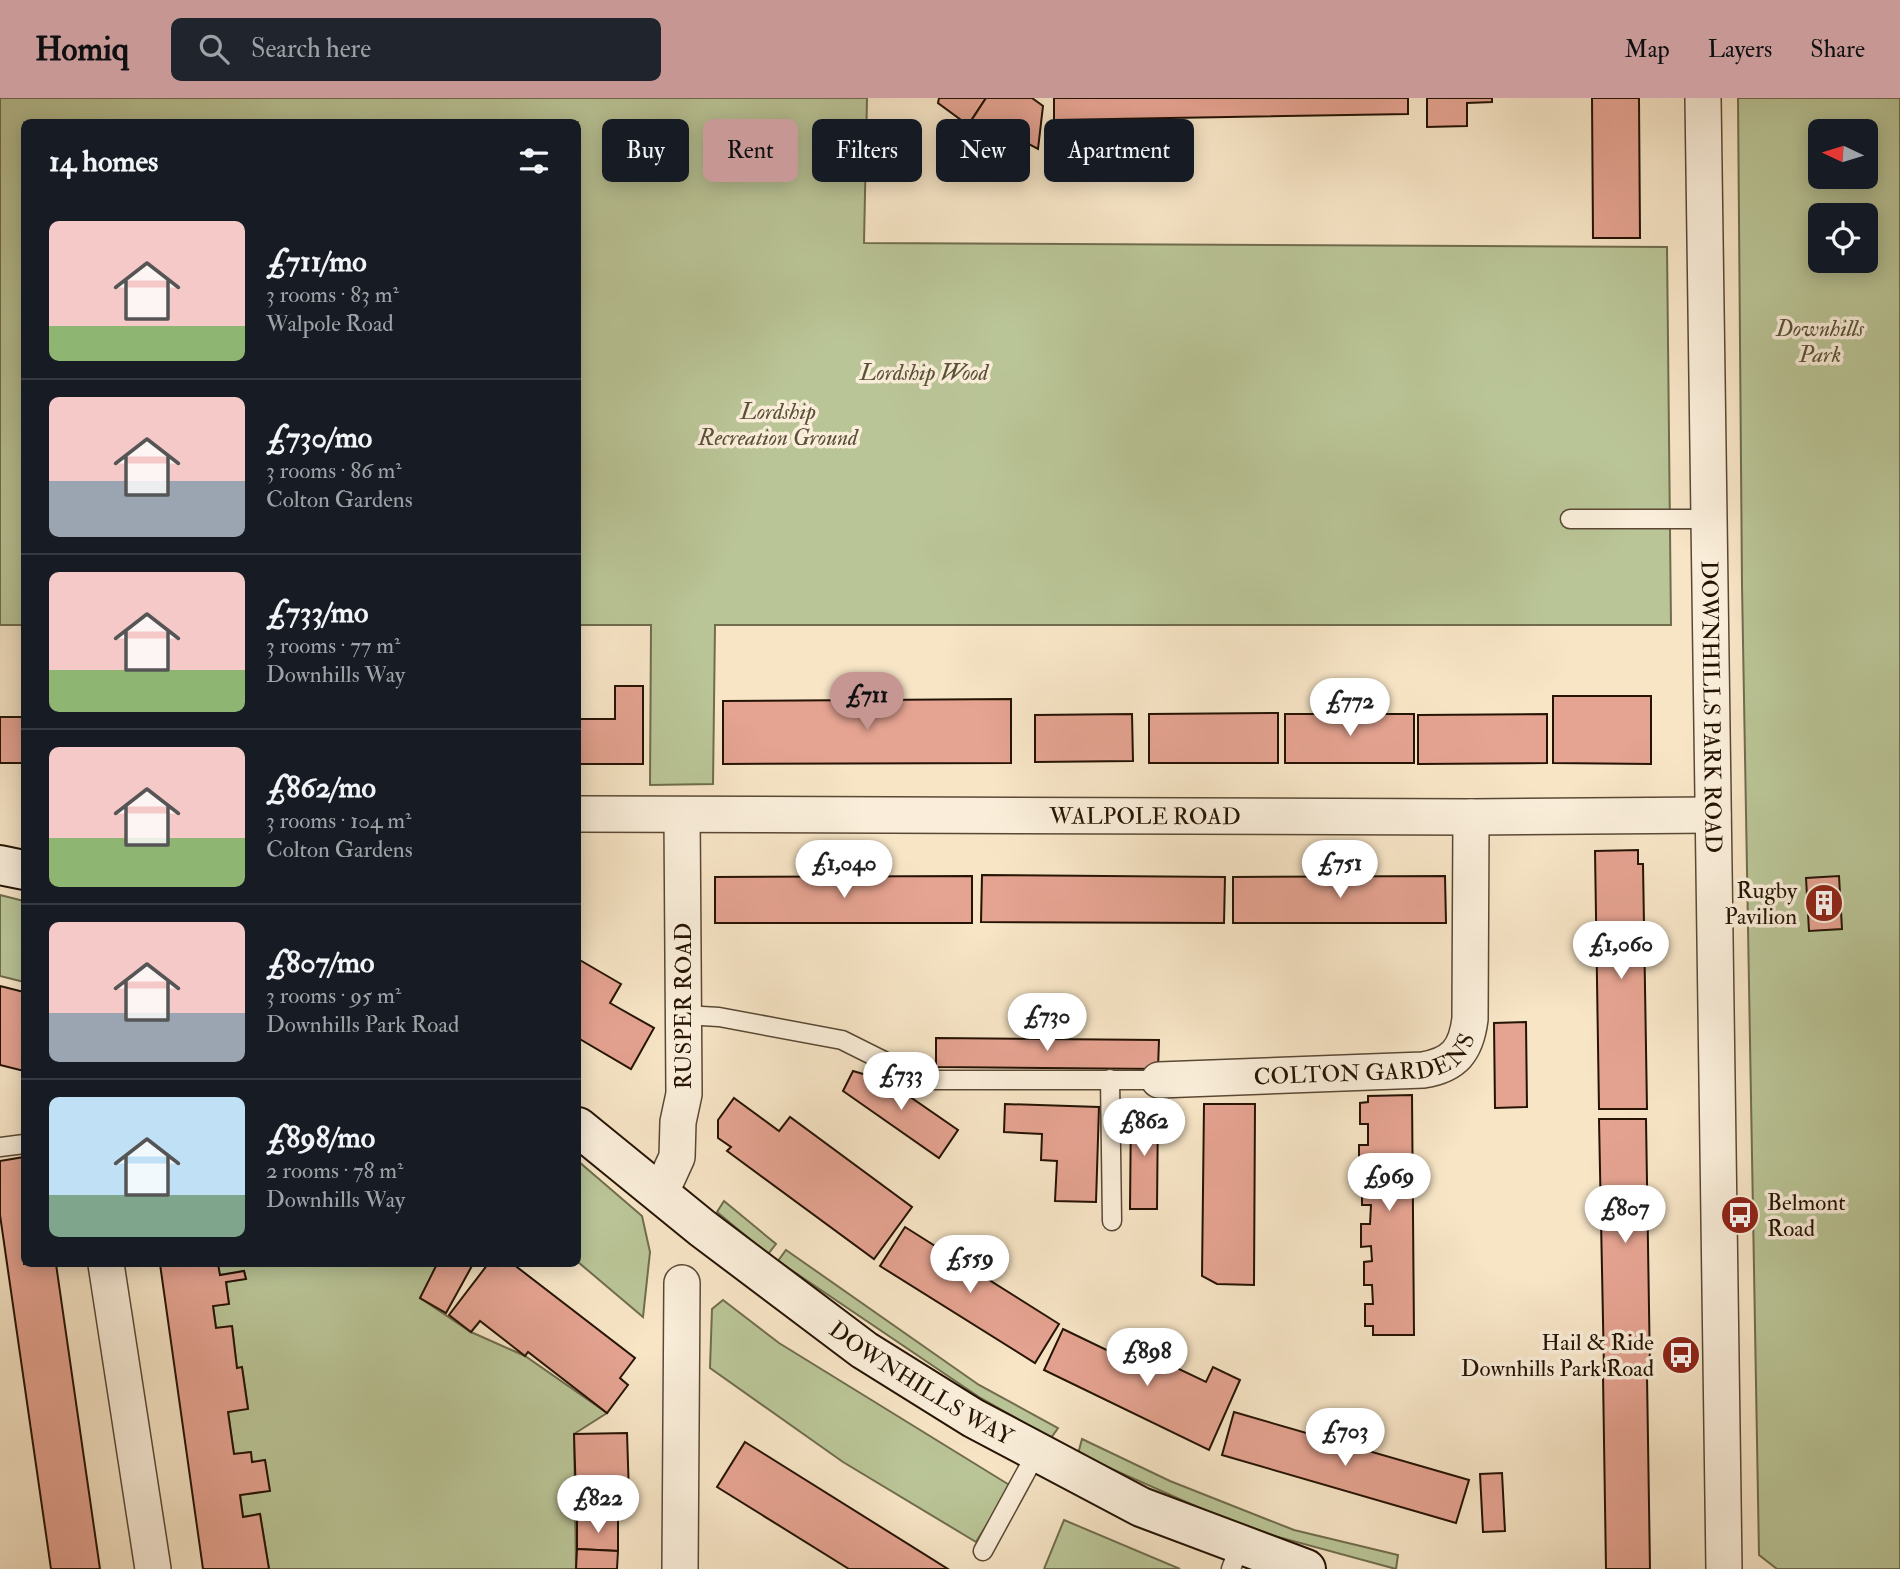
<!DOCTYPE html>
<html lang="en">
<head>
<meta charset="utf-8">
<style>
  :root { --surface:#171b24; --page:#20242c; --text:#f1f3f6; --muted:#9ea1a6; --line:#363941; --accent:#c59692 }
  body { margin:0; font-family:"IM FELL Double Pica",serif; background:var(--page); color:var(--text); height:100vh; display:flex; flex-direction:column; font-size:26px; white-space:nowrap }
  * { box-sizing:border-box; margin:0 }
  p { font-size:23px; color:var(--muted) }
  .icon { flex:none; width:38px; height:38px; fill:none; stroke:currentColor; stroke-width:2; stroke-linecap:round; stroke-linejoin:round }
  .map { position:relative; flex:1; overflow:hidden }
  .drawer { position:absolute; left:21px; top:21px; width:560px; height:1148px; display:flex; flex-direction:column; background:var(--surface); border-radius:10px; box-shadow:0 4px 18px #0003 }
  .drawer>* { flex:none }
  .top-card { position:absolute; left:602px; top:21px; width:665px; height:63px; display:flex; gap:14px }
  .needle { width:46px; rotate:274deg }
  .buttons { position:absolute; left:1808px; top:21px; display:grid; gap:14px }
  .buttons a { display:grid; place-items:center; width:70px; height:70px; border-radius:10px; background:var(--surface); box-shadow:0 4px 18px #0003; font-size:35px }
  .price { position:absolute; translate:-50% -60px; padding:0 16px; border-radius:24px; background:#fff; color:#222; font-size:23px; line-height:46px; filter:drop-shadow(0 2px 4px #0008) }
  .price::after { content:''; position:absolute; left:50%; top:42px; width:21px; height:16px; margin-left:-10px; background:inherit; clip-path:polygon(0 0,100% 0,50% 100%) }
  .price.current { background:var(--accent); color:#111 }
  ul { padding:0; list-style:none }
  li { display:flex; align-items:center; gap:21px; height:175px; padding:0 28px }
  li+li { border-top:2px solid var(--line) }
  li span { display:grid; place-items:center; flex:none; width:196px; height:140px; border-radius:10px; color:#555 }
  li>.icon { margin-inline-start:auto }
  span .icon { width:84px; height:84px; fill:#fffc; stroke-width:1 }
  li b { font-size:30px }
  h2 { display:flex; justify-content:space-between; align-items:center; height:84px; padding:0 28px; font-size:30px }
  .pill { padding:0 24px; border-radius:10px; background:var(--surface); box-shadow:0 4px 18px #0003; font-size:24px; line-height:63px }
  .pill.current { background:var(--accent); color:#111 }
  header { display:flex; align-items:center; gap:42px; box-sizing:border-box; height:98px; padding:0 35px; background:var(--accent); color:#111 }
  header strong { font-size:33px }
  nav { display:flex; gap:38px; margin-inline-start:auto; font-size:24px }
  .search { width:490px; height:63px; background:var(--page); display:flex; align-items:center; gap:18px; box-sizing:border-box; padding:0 24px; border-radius:10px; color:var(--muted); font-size:26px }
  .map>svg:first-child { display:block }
</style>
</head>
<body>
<header>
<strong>Homiq</strong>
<div class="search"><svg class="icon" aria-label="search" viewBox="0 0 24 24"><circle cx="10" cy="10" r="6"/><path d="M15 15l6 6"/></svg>Search here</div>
<nav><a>Map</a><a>Layers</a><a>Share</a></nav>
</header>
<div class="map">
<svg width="1900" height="1471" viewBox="0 0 1900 1471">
  <rect width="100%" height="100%" fill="#f7e5c6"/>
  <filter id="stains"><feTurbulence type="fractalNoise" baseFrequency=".00286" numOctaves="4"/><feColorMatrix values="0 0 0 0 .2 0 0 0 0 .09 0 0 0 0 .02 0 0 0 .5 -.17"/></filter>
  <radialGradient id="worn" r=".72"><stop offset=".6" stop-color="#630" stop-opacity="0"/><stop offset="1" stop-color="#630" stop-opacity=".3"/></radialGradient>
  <g fill="#bac597" stroke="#706c4d" stroke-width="2" fill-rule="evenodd">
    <polygon points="0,0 867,0 864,145 1667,149 1671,527 715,527 713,686 650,687 651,527 578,527 578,24 24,24 24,527 0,527"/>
    <path d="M1738 0H1900V1471H1777L1759 1457 1742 487ZM1820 33H1866V79H1820ZM1820 117H1866V163H1820Z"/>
    <polygon points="0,797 24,803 24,884 0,878"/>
    <polygon points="578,1063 642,1118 650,1154 643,1219 578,1164"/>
    <polygon points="724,1103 776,1146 768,1156 717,1114"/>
    <polygon points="786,1152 979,1287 1058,1330 1051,1340 979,1299 778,1163"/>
    <polygon points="206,1166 438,1166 420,1200 471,1234 525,1258 607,1315 574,1336 576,1471 269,1471 260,1416 243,1419 240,1397 269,1392 265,1363 252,1364 250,1354 234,1356 228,1314 248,1310 242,1270 237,1270 232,1228 216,1230 213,1208 229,1206 226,1184 246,1181 244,1173 220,1177"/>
    <polygon points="723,1202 779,1245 1011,1388 976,1444 843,1364 710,1270 712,1211"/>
    <polygon points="1082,1341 1170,1383 1294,1432 1398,1457 1396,1471 1245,1430 1078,1356"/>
    <polygon points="1064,1422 1180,1471 1044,1471"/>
  </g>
  <g fill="#e5a391" stroke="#251303" stroke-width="2">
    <polygon points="939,0 986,0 968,27 938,5"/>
    <polygon points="986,0 1032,0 1043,8 1038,51 1027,45 1018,60 979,34 982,30 971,23"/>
    <polygon points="1054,0 1408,0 1408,16 1054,22"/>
    <polygon points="1427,0 1492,0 1492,4 1467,5 1467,28 1427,29"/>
    <polygon points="1592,0 1639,0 1640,140 1593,140"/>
    <polygon points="615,588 643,588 643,666 578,666 578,621 615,621"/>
    <polygon points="1553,598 1651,598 1651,666 1553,665"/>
    <polygon points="1011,601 1011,665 723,666 723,603"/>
    <polygon points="1278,615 1278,665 1149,665 1149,616"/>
    <polygon points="1132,616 1133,663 1035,664 1035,617"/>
    <rect x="1285" y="616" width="129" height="49"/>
    <polygon points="1547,616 1547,665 1418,666 1418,617"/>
    <rect x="0" y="619" width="24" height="46"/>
    <polygon points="1638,752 1638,766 1643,766 1647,1011 1599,1011 1595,753"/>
    <polygon points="982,777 1225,779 1224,825 981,824"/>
    <polygon points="972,778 972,825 715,825 715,779"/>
    <polygon points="1445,778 1446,825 1233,825 1233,779"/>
    <polygon points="1839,778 1842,831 1809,833 1806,780"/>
    <polygon points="578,861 621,886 610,905 654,930 631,971 578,940"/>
    <polygon points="0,888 24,894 24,973 0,967"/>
    <polygon points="1526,924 1527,1009 1495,1010 1494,925"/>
    <polygon points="936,940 1159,942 1158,971 936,969"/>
    <polygon points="853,973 887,983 958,1032 939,1060 843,993"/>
    <polygon points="1412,997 1414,1237 1373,1237 1373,1228 1365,1228 1365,1206 1373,1206 1372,1187 1364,1187 1364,1164 1372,1163 1371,1148 1361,1149 1361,1126 1370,1126 1371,1107 1362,1107 1362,1084 1370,1084 1368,1070 1359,1070 1359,1047 1368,1047 1368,1026 1360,1026 1360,1005 1368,1004 1368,998"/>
    <polygon points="734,1000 779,1033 790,1019 912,1109 874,1161 727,1053 731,1049 718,1040 718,1022"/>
    <polygon points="1005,1006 1099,1009 1096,1104 1055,1103 1057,1063 1041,1062 1042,1036 1004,1034"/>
    <polygon points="1204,1006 1255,1006 1254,1187 1217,1186 1202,1178"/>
    <polygon points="1131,1008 1158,1008 1157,1111 1130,1111"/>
    <polygon points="1599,1021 1646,1021 1650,1273 1604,1273"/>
    <polygon points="24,1059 24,1166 56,1166 100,1471 51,1471 0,1117 0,1063"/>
    <polygon points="905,1129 1059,1226 1035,1265 880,1168"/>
    <polygon points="160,1166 218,1166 220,1177 244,1173 246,1181 226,1184 229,1206 213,1208 216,1230 232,1228 237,1270 242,1269 248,1311 228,1314 234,1356 251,1354 252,1364 265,1362 270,1393 240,1397 243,1419 260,1416 269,1471 203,1471"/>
    <polygon points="437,1166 473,1166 446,1215 420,1200"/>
    <polygon points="488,1166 513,1166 635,1260 620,1280 628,1287 607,1315 528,1254 525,1258 480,1223 471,1234 449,1217"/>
    <polygon points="1063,1231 1148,1272 1154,1259 1206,1284 1213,1269 1240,1282 1209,1352 1044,1272"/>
    <polygon points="1603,1278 1647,1278 1650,1471 1606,1471"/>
    <polygon points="1234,1314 1469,1382 1456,1425 1222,1357"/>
    <polygon points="627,1335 629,1397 576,1399 574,1336"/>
    <polygon points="745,1344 948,1471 849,1471 717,1389"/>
    <polygon points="1502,1375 1505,1433 1483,1434 1480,1376"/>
    <polygon points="577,1421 618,1422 618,1453 577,1451"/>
    <polygon points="577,1451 618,1453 617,1471 576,1471"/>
  </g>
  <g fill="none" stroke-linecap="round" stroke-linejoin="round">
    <defs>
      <g id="service">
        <polyline points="1570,421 1710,421"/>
        <polyline points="684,917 719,919 842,942 902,972 934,982 1159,982"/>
        <polyline points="1110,981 1112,1123"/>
        <polyline points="0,1049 24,1046"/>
        <polyline points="983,1453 1037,1354"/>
        <polyline points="1231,1471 1240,1447"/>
      </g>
      <g id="minor">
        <path id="s1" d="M1703 0 1724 1471"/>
        <path id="s2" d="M578 716 1471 719 1713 717"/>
        <path id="s3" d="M1159 982 1423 972C1454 967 1466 953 1470 921L1471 719"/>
        <polyline points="661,1094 677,1059 678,1024 684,996 682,717"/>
        <polyline points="106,1166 153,1471"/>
        <polyline points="680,1471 682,1185"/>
      </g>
      <g id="secondary">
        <polyline points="0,767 24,772"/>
        <path id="s4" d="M578 1029 702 1130 864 1252 973 1320 1141 1409 1306 1471"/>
      </g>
    </defs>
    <use href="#service" stroke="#5a4834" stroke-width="21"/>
    <use href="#minor" stroke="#5a4834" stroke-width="38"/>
    <use href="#secondary" stroke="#251303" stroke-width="42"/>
    <use href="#service" stroke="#faeeda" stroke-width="18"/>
    <use href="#minor" stroke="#faeeda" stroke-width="35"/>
    <use href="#secondary" stroke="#faeeda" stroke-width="38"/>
  </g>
  <defs>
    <symbol id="building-disc" viewBox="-11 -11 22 22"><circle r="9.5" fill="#8f2418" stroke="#faeeda"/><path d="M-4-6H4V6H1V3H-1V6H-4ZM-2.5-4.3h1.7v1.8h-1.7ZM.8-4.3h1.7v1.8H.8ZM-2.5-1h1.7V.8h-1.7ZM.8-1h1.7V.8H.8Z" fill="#fff"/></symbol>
    <symbol id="bus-disc" viewBox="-11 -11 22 22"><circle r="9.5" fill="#8f2418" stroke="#faeeda"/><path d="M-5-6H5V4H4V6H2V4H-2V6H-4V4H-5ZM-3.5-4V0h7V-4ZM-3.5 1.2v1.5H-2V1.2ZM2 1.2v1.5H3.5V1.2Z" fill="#fff"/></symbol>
  </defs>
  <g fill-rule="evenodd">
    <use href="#building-disc" x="1802" y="783" width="44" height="44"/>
    <use href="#bus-disc" x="1718" y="1095" width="44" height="44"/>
    <use href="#bus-disc" x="1659" y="1235" width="44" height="44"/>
  </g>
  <g text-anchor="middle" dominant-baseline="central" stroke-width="7" stroke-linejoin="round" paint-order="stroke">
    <g font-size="23" font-style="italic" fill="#595137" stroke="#faeeda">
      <text x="1820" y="230">Downhills<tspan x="1820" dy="26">Park</tspan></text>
      <text x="924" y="274">Lordship Wood</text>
      <text x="778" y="313">Lordship<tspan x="778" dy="26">Recreation Ground</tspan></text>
    </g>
    <g font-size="23" fill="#251303" stroke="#faeeda">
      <text stroke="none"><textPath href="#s1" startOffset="609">DOWNHILLS PARK ROAD</textPath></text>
      <text stroke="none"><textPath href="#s2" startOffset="567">WALPOLE ROAD</textPath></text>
      <text transform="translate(683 908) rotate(-90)">RUSPER ROAD</text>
      <text stroke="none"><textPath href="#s3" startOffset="210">COLTON GARDENS</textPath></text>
      <text stroke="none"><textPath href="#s4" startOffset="429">DOWNHILLS WAY</textPath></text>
    </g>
    <g font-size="23" fill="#251303" stroke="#faeeda" text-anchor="end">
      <text x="1797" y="792">Rugby<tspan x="1797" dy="26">Pavilion</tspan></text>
      <text x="1767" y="1104" text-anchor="start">Belmont<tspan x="1767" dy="26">Road</tspan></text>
      <text x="1654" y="1244">Hail &amp; Ride<tspan x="1654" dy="26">Downhills Park Road</tspan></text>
    </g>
  </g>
  <rect width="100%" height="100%" filter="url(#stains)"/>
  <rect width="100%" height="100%" fill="url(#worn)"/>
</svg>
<div class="buttons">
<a><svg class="needle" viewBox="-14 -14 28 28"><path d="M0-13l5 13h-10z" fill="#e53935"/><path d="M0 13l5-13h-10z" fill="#9ea1a6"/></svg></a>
<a><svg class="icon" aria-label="locate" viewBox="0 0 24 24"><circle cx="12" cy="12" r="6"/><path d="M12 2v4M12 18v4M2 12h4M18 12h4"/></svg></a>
</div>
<b class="price current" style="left:867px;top:634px">£711</b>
<b class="price" style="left:1350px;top:640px">£772</b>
<b class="price" style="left:844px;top:802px">£1,040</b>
<b class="price" style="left:1340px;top:802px">£751</b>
<b class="price" style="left:1621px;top:883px">£1,060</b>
<b class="price" style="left:1047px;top:955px">£730</b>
<b class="price" style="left:901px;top:1014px">£733</b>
<b class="price" style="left:1144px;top:1060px">£862</b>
<b class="price" style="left:1389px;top:1115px">£969</b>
<b class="price" style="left:1625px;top:1147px">£807</b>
<b class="price" style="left:970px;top:1197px">£559</b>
<b class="price" style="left:1147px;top:1290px">£898</b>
<b class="price" style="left:1345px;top:1370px">£703</b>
<b class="price" style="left:598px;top:1437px">£822</b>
<div class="top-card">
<a class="pill">Buy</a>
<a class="pill current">Rent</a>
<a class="pill">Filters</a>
<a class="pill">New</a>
<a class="pill">Apartment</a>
</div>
<section class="drawer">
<h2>14 homes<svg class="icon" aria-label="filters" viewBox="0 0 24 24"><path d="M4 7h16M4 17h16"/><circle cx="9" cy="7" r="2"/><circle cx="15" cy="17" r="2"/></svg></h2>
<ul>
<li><span style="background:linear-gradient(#f6c9c9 75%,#8fb573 0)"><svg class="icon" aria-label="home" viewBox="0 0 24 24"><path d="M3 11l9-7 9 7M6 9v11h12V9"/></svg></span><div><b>£711/mo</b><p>3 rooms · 83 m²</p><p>Walpole Road</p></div></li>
<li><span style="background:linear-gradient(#f6c9c9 60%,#9aa5b1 0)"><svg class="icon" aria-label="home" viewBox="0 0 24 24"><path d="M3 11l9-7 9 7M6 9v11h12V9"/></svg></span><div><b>£730/mo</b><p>3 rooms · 86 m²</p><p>Colton Gardens</p></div></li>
<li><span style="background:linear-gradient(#f6c9c9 70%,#8fb573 0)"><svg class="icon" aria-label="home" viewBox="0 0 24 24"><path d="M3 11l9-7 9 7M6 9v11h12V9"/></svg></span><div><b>£733/mo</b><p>3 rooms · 77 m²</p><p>Downhills Way</p></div></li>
<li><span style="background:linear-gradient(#f6c9c9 65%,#8fb573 0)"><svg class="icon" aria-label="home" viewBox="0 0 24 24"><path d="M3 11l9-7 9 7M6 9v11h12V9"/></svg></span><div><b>£862/mo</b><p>3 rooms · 104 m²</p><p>Colton Gardens</p></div></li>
<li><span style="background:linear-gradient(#f6c9c9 65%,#9aa5b1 0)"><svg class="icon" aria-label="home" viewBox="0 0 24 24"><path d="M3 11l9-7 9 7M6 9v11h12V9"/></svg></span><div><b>£807/mo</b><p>3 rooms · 95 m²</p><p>Downhills Park Road</p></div></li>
<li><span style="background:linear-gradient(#bfe0f5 70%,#7fa58c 0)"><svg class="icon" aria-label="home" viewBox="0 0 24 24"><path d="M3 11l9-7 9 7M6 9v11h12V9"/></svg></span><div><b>£898/mo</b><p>2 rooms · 78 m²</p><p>Downhills Way</p></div></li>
</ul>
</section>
</div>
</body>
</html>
